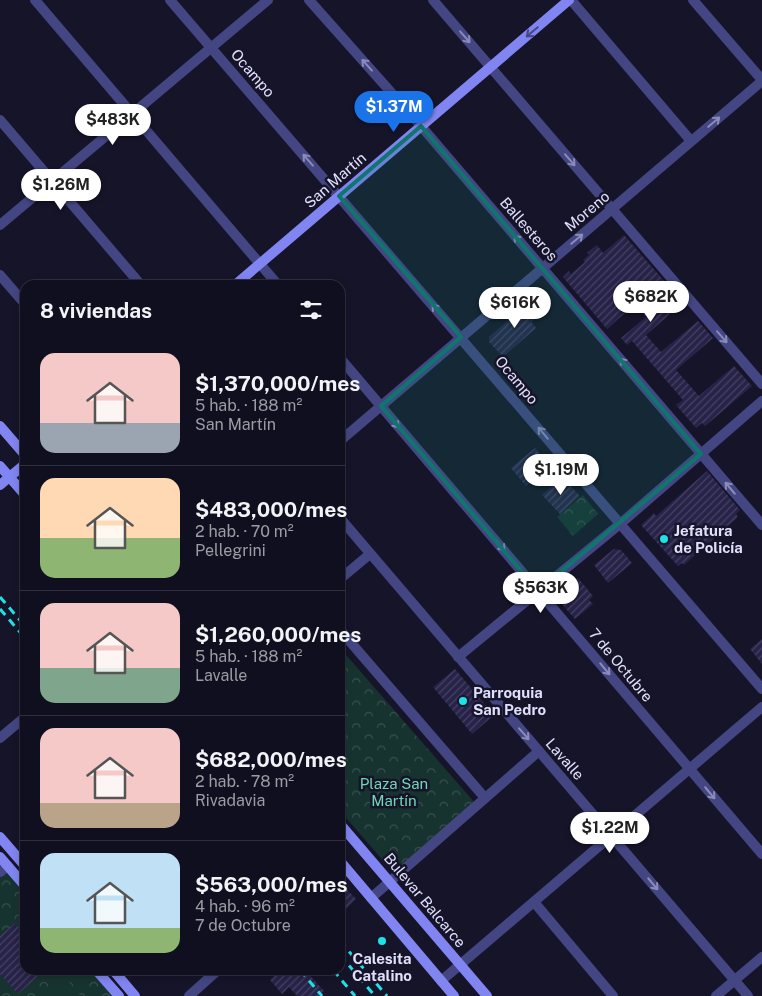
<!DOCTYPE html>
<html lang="es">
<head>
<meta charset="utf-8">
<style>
  :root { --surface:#100f1f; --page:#191828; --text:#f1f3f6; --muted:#9c9ca4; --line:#302f3d; --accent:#1a73e8 }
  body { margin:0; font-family:"Public Sans",sans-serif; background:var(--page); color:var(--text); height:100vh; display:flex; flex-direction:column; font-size:19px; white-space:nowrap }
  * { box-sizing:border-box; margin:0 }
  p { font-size:16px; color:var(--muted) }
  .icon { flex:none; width:28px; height:28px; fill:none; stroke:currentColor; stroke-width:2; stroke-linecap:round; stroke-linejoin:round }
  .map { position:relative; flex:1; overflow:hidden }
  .panel { position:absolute; left:20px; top:280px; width:325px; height:695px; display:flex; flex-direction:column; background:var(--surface); border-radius:15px; box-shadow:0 2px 8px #0003,0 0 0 1px var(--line) }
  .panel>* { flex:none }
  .price { position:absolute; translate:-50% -42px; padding:0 11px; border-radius:18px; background:#fff; color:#222; font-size:16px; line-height:32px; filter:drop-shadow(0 1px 2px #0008) }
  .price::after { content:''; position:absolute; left:50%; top:30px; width:15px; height:11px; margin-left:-8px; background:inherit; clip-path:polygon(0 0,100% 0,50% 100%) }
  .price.selected { background:var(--accent); color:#fff }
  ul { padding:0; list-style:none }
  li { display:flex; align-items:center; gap:15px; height:125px; padding:0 20px }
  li+li { border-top:1px solid var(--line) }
  li span { display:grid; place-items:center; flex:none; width:140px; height:100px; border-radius:15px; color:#555 }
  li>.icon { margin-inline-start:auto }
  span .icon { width:60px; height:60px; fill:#fffc; stroke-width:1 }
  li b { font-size:21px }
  h2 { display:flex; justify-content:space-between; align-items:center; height:60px; padding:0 20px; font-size:21px }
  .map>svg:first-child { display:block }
</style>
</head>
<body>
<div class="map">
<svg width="762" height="996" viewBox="0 0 762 996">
  <defs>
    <pattern id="park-crowns" width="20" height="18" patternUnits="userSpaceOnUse" patternTransform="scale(1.25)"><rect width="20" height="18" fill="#173330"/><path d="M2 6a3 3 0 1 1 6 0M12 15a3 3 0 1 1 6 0" fill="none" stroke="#38504f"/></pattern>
    <pattern id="building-hatch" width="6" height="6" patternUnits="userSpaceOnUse" patternTransform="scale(1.25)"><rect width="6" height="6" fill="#272248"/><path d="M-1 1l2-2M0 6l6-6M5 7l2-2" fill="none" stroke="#464263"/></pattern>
  </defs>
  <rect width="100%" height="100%" fill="#161429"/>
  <g fill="url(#park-crowns)">
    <polygon points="583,495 598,514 573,536 557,517"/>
    <polygon points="340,648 475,803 394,873 340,811"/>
    <polygon points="8,866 25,886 25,970 96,970 119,996 0,996 0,872"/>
  </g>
  <polygon fill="#173330" points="67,980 81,996 47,996"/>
  <g fill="url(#building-hatch)">
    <polygon points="624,235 671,289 668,292 679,306 646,335 661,352 698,321 713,338 676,370 699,396 734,366 752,386 705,426 702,423 696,428 676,405 683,400 632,341 627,345 621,338 646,317 635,304 607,329 563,277 569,271 571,274 585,262 583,260 589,255 587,253 597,245 603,253"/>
    <polygon points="531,300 542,313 531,322 536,328 503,357 489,342 489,337"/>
    <polygon points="535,448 550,466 526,486 511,468"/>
    <polygon points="707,471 740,510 736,514 738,517 684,565 682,563 678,566 641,525 654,513 656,516"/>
    <polygon points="562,477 580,496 560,514 542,495"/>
    <polygon points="614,549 621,550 632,563 608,583 594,565"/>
    <polygon points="578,578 593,596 589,600 593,604 575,619 559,601 558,594"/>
    <polygon points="762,639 762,664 750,649"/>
    <polygon points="455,669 494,715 472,734 433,687"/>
    <polygon points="340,882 356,899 340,915"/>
    <polygon points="15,923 25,935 25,970 45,970 18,994 0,974 0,936"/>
    <polygon points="270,970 305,970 324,991 318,996 297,996 289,987 282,994 270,980 275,975"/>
  </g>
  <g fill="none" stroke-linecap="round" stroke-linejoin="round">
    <g stroke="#444683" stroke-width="10">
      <polyline points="35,0 278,285"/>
      <polyline points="170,0 762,689"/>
      <polyline points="309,0 421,126 762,525"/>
      <polyline points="433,0 762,384"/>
      <polyline points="571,0 691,141"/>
      <polyline points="693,0 762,80"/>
      <polyline points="0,120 141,285"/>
      <polyline points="0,225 268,0"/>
      <polyline points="0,275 25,304"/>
      <polyline points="340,358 762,854"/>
      <polyline points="340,441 762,81"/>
      <polyline points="340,518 748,996"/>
      <polyline points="340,579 370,554"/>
      <polyline points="340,630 485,798"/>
      <polyline points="458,657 620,524 762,401"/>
      <polyline points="0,738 25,717"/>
      <polyline points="0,872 8,866"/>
      <polyline points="371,898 539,751"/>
      <polyline points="534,902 613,996"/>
      <polyline points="441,981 762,707"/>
      <polyline points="189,996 218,970"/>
      <polyline points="716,996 762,957"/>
    </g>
    <g stroke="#8085f2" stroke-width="10">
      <polyline points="235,285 569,0"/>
      <polyline points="0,426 25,455"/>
      <polyline points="0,466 25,495"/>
      <polyline points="0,485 25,464"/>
      <polyline points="340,824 487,996"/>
      <polyline points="0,837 25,866"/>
      <polyline points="0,857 25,886"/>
      <polyline points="340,861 454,996"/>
      <polyline points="96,970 119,996"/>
      <polyline points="113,970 135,996"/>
    </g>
    <g stroke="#1fe2e8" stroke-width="3" stroke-dasharray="8 6" stroke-linecap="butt">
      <polyline points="0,597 25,626"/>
      <polyline points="0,609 25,638"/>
      <polyline points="340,941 387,996"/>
      <polyline points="340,955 375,996"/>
      <polyline points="300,970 322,996"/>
      <polyline points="333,970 355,996"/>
    </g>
  </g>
  <defs><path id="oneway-shaft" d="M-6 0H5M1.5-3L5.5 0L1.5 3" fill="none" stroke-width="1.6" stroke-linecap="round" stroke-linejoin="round" transform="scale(1.25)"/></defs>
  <use stroke="#464783" href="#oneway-shaft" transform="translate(532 32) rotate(140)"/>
  <g stroke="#8a8bb9">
    <use href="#oneway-shaft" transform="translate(465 37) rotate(49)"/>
    <use href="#oneway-shaft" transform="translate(367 65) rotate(-132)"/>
    <use href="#oneway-shaft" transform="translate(714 122) rotate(-40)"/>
    <use href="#oneway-shaft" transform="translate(308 160) rotate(-131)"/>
    <use href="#oneway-shaft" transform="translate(570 160) rotate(49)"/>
    <use href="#oneway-shaft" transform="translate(577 239) rotate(-40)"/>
    <use href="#oneway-shaft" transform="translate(519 241) rotate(-131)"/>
    <use href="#oneway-shaft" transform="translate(437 310) rotate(-131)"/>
    <use href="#oneway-shaft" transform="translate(722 337) rotate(49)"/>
    <use href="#oneway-shaft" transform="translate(625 364) rotate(-131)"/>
    <use href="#oneway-shaft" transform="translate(394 422) rotate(50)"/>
    <use href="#oneway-shaft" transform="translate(543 433) rotate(-130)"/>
    <use href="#oneway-shaft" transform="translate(730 488) rotate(-130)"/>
    <use href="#oneway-shaft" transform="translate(500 545) rotate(50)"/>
    <use href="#oneway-shaft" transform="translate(605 669) rotate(50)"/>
    <use href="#oneway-shaft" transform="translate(524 734) rotate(49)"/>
    <use href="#oneway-shaft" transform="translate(710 793) rotate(50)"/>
    <use href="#oneway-shaft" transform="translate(653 884) rotate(50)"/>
  </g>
  <path fill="#0f766e" fill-opacity="0.2" stroke="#0f766e" stroke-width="4" stroke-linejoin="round" d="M421 126 701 454 538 591 381 406 461 337 339 196Z"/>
  <g fill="#1fe2e8" stroke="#161429" stroke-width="2">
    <circle cx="664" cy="539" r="5"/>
    <circle cx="463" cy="701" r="5"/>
    <circle cx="382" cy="941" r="5"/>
  </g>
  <g text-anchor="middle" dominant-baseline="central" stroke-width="5" stroke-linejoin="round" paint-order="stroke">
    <g font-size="15" fill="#e0dffc" stroke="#161429">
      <text transform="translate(253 73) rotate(49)">Ocampo</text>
      <text transform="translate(335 180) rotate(-41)">San Martín</text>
      <text transform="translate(587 211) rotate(-40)">Moreno</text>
      <text transform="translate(529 229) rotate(49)">Ballesteros</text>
      <text transform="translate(517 380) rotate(50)">Ocampo</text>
      <text transform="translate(621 665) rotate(50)">7 de Octubre</text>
      <text transform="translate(565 759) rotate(49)">Lavalle</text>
      <text transform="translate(425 900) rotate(50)">Bulevar Balcarce</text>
    </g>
    <g font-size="15" font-weight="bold" fill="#e0dffc" stroke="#161429" text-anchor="start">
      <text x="674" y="530">Jefatura<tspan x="674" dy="17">de Policía</tspan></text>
      <text x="473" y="692">Parroquia<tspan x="473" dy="17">San Pedro</tspan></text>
      <text x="382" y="958" text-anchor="middle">Calesita<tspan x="382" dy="17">Catalino</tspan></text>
    </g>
    <g font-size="15" fill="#71d6b5" stroke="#161429">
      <text x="394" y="783">Plaza San<tspan x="394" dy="17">Martín</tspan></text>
    </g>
  </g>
</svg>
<b class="price selected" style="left:394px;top:133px">$1.37M</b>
<b class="price" style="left:113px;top:146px">$483K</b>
<b class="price" style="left:61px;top:211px">$1.26M</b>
<b class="price" style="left:651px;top:323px">$682K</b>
<b class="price" style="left:515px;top:329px">$616K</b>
<b class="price" style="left:561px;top:496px">$1.19M</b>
<b class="price" style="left:541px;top:614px">$563K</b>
<b class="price" style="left:610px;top:854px">$1.22M</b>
<section class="panel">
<h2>8 viviendas<svg class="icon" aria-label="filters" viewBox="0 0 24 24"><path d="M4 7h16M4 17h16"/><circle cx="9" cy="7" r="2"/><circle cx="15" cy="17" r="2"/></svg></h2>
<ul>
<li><span style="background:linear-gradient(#f6c9c9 70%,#9aa5b1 0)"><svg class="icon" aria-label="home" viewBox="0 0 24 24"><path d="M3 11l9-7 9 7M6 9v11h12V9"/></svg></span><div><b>$1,370,000/mes</b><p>5 hab. · 188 m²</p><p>San Martín</p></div></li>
<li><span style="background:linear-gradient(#ffd9b3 60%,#8fb573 0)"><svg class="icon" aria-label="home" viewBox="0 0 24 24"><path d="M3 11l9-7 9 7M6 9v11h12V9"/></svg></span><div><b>$483,000/mes</b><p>2 hab. · 70 m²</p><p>Pellegrini</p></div></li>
<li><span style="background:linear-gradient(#f6c9c9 65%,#7fa58c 0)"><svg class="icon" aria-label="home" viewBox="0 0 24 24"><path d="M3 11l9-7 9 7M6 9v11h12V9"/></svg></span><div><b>$1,260,000/mes</b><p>5 hab. · 188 m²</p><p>Lavalle</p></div></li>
<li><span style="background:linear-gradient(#f6c9c9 75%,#b9a48a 0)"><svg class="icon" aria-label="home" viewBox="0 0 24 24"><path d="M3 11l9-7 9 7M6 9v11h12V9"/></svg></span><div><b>$682,000/mes</b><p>2 hab. · 78 m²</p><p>Rivadavia</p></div></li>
<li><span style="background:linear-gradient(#bfe0f5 75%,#8fb573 0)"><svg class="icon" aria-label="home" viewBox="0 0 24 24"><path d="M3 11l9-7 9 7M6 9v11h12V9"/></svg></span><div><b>$563,000/mes</b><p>4 hab. · 96 m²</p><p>7 de Octubre</p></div></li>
</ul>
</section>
</div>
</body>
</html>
